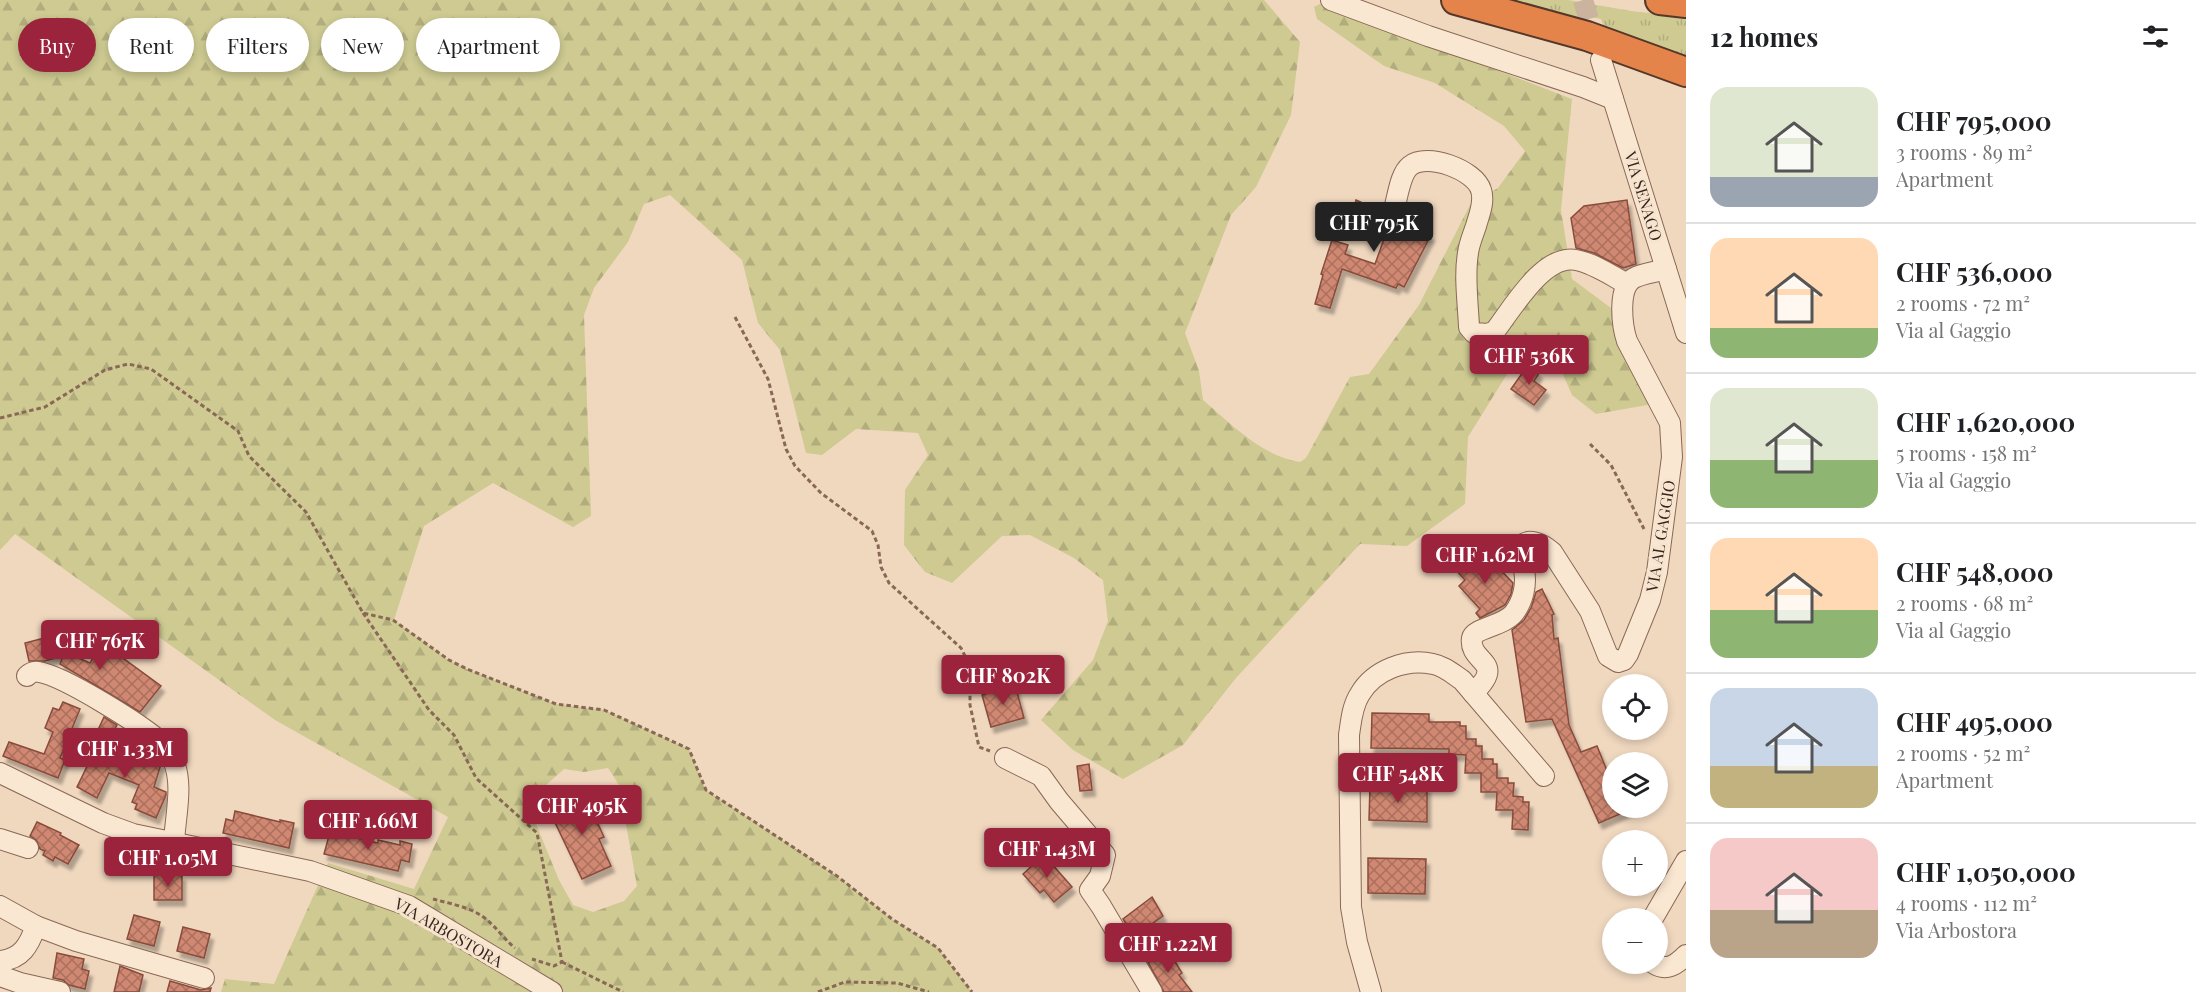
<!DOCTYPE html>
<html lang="en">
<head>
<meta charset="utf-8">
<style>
  :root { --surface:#fff; --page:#f2f2f2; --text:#202124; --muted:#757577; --line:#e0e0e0; --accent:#9b233b }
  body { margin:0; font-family:"Playfair Display",serif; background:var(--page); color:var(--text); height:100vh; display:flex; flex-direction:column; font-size:22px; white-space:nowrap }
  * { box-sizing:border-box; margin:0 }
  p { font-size:20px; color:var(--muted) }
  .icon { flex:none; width:33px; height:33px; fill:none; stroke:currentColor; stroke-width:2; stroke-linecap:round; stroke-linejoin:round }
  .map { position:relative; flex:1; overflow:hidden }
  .side { display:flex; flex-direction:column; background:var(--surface); width:510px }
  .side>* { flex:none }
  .guide { position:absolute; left:18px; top:18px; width:570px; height:54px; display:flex; gap:12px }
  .fabs { position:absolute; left:1602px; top:674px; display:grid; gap:12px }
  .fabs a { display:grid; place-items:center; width:66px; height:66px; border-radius:50%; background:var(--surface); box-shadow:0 3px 9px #0003; font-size:30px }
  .price { position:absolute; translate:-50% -51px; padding:0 14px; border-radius:6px; background:var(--accent); color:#fff; font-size:20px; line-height:39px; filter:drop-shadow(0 2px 3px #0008) }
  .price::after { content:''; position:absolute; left:50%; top:36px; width:18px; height:14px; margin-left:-9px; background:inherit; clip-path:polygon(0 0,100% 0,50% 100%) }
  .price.on { background:#222; color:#fff }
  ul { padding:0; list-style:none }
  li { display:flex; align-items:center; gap:18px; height:150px; padding:0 24px }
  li+li { border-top:2px solid var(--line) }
  li span { display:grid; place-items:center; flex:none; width:168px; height:120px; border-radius:18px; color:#555 }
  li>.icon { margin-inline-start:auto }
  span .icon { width:72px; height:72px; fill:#fffc; stroke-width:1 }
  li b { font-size:26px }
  h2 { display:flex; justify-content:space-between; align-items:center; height:72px; padding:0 24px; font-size:26px }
  .tag { padding:0 21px; border-radius:27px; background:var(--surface); box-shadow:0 3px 9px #0003; font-size:21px; line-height:54px }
  .tag.on { background:var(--accent); color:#fff }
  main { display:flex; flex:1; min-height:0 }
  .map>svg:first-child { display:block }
</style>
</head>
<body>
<main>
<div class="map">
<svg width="1686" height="992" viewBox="0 0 1686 992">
  <defs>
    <pattern id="grass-tufts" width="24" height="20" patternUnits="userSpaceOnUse" patternTransform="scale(1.5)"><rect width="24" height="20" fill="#ceca92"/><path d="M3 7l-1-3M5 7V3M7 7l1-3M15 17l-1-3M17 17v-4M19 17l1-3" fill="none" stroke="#b2ad7d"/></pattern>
    <pattern id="forest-firs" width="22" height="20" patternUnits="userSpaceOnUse" patternTransform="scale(1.5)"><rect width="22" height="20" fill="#ceca92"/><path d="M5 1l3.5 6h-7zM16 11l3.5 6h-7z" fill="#b2ad7d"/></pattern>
    <pattern id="building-cross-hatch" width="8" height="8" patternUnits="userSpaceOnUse" patternTransform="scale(1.5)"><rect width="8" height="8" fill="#d08872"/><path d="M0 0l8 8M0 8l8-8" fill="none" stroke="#aa6f5d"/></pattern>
    <filter id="shadow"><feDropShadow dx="3.5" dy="6" stdDeviation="1.5" flood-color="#0004"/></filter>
  </defs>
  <rect width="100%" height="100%" fill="#f0d8bf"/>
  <polygon fill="url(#grass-tufts)" points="1488,0 1568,0 1631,11 1686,17 1686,61 1605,29 1601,19 1582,15 1584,23"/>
  <path fill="url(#forest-firs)" fill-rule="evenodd" d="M0 0H1264L1300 42 1291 115 1256 187 1231 215 1185 333 1199 371 1203 400C1231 424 1263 457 1300 462L1306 458 1350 377 1369 374 1419 305 1471 203 1498 188 1525 151 1504 126 1435 83 1384 66 1317 19 1314 7 1322 3 1572 99 1561 210 1572 279 1611 308 1617 332 1653 404 1596 414 1572 395 1557 361 1541 340 1522 350 1468 437 1465 504 1407 546 1360 544 1236 678 1183 745 1123 779 1073 750 1041 720 1093 660 1108 621 1103 580 1074 558 1030 535 1002 536 952 583 925 572 904 545 905 490 928 455 918 433 856 429 822 455 806 453 780 350 758 323 742 260 670 195 644 204 628 242 594 288 584 315 591 516 573 527 493 483 424 526 394 620 449 660 467 669 556 704 604 710 689 749 706 790 837 876 892 919 938 948 972 992H221L225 979 274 984 328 863 414 889 448 817 275 720 15 534 0 550ZM608 768 619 785 637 886 624 901 593 912 573 905 559 880 527 802 564 769 584 772Z"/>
  <g fill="url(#building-cross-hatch)" stroke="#894b3b" stroke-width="1.5" filter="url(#shadow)">
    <polygon points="1356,200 1383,212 1390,220 1399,220 1431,235 1404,287 1398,284 1396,288 1342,269 1330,308 1315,304 1323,275 1321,274 1332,240 1348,245 1345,254 1375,264 1384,239 1349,227"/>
    <polygon points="1627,200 1636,264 1623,268 1594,253 1576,248 1571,218 1584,206"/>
    <polygon points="1528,365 1539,373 1534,381 1546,390 1534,405 1511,389"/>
    <polygon points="1472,553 1488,571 1495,564 1513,583 1511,594 1505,605 1480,618 1476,613 1480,609 1459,586 1465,580 1455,569"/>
    <polygon points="1542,589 1554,614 1552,615 1554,639 1558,638 1569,725 1581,752 1597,746 1612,783 1612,807 1636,807 1599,823 1552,719 1526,722 1512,630 1524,620 1531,608 1536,592"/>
    <polygon points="48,637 70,646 67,653 90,663 100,645 124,659 161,686 140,712 60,664 63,656 45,661 29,661 25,643"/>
    <polygon points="1015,685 1024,718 991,727 982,695"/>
    <polygon points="63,702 80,709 60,758 65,760 58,778 3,756 9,742 44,754 53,732 45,728 53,708 59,710"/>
    <polygon points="1372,713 1429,714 1429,722 1460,722 1460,726 1466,726 1466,739 1476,739 1476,746 1482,746 1482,759 1493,759 1493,764 1497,764 1497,778 1508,778 1508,783 1514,783 1513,796 1523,797 1523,802 1529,802 1528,830 1512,829 1513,810 1496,810 1497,792 1481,792 1481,773 1465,773 1466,755 1449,754 1449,749 1371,748"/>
    <polygon points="104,717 117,725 111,736 98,730"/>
    <polygon points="97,746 135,764 139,755 161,764 154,787 166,792 166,795 156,818 135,809 137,804 132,802 139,785 109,773 97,798 77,787"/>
    <polygon points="1089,764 1092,790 1080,791 1077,766"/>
    <polygon points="1370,785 1427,787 1427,822 1369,820"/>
    <polygon points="583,791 604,837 599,839 611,866 582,879 551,814 573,804 570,797"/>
    <polygon points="235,811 280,822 280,820 294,823 289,848 223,833 226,819 233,821"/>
    <polygon points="37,822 61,833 60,835 79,845 68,864 55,857 53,861 43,855 45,851 40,849 36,840 30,836"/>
    <polygon points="338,829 350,832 349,836 378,843 378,840 400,845 400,841 412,844 409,862 401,860 398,871 324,854 330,832 337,833"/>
    <polygon points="1044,855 1072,887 1054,902 1044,890 1040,893 1023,874"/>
    <polygon points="1368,858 1426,859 1425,894 1368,893"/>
    <rect x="154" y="875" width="28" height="25"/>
    <polygon points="1152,897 1163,916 1152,924 1155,929 1136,941 1123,919"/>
    <polygon points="134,915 160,922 154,946 127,939"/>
    <polygon points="183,927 210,934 204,958 177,951"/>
    <polygon points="1168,950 1182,973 1179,975 1192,992 1164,992 1148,962"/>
    <polygon points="57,953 84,959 82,969 89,971 85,989 69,985 63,980 53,978"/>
    <polygon points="120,966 143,975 139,992 114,992"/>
    <polygon points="170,981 201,990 211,988 210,992 167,992"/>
  </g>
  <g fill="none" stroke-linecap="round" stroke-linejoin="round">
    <polyline stroke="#cbb49e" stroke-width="20" stroke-dasharray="20 10" stroke-linecap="butt" points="1583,0 1597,46"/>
    <defs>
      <g id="minor">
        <polyline points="1331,0 1428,36 1583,87 1613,99"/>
        <polyline points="1601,60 1686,333"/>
        <path d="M1394 209C1398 196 1400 174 1410 166 1427 152 1475 170 1481 190 1485 202 1479 215 1476 226 1473 235 1469 244 1468 253 1464 276 1468 303 1469 327L1474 333 1488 334 1495 331C1512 309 1544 253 1576 260 1593 263 1612 276 1627 284"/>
        <path d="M27 676C31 672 34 671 39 672 64 676 144 726 163 744 167 749 171 754 173 760 184 784 175 817 174 843"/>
        <path d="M1473 693C1508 661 1468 663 1472 638 1474 628 1504 626 1514 613 1523 601 1527 585 1524 570 1522 565 1519 558 1520 552 1523 533 1544 545 1552 552L1590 611 1608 656 1618 662 1624 660 1628 654 1650 600 1657 572 1672 457 1670 423 1627 341C1622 326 1617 287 1634 278 1643 273 1657 272 1666 269"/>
        <polyline points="1005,758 1041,776 1059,801 1105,855 1100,876 1090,890 1101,906 1152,992"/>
        <polyline points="0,773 103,823 133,834 310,871 409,906 552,992"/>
        <polyline points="0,839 28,848"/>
        <path d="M0 906 36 926C29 945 22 959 0 961"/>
        <polyline points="1653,918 1686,861"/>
        <polyline points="36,926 76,941 204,978"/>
        <path d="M1653 963C1666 972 1676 965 1686 955"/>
        <polyline points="0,976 20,983 60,992"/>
        <path d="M1371 992 1357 942 1351 907 1349 735C1351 722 1352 706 1360 694 1374 670 1406 658 1433 664 1444 666 1453 674 1462 680L1544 776"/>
      </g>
      <g id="highway">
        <polyline points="1456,0 1587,36 1686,72"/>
        <polyline points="1660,0 1686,3"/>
      </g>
    </defs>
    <use href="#minor" stroke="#896856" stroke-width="22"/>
    <use href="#highway" stroke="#56372b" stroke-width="32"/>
    <g stroke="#896856" stroke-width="3" stroke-dasharray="4.5 3" stroke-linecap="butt">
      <polyline points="735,317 768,379 786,449 795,466 821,493 872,531 878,545 881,567 889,583 961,648 970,666 970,705 979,747 990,751"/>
      <polyline points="0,418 45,407 105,370 128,364 151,369 238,431 249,456 306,512 363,613 393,620 449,660 467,669 556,704 604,710 689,749 706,790 837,876 892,919 938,948 972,992"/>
      <polyline points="1590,444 1611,465 1644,529"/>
      <polyline points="363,613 429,710 454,735 476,778 537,833 562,962 554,966 532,959"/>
      <path d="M433 899C451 904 472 907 487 920 497 928 504 939 515 948"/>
      <polyline points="562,962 623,992"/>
      <polyline points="818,992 845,982 897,983 929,992"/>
    </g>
    <use href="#minor" stroke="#fae7d2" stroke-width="20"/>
    <use href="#highway" stroke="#e4844a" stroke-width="28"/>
  </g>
  <g text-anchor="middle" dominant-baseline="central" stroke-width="6" stroke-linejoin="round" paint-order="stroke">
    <g font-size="16" fill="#38241c" stroke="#f7e4cf">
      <text transform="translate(1644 196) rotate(73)">VIA SENAGO</text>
      <text transform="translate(1660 536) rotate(-81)">VIA AL GAGGIO</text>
      <text transform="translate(449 932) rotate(30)">VIA ARBOSTORA</text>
    </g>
  </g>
</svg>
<div class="fabs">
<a><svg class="icon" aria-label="locate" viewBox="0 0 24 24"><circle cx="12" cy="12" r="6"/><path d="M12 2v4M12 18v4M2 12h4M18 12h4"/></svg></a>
<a><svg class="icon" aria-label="layers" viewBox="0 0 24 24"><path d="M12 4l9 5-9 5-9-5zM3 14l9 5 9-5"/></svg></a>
<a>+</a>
<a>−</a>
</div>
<b class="price on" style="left:1374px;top:253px">CHF 795K</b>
<b class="price" style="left:1529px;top:386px">CHF 536K</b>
<b class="price" style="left:1485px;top:585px">CHF 1.62M</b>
<b class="price" style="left:100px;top:671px">CHF 767K</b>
<b class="price" style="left:1003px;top:706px">CHF 802K</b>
<b class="price" style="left:125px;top:779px">CHF 1.33M</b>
<b class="price" style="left:1398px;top:804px">CHF 548K</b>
<b class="price" style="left:582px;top:836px">CHF 495K</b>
<b class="price" style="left:368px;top:851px">CHF 1.66M</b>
<b class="price" style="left:1047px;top:879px">CHF 1.43M</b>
<b class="price" style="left:168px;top:888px">CHF 1.05M</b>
<b class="price" style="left:1168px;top:974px">CHF 1.22M</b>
<div class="guide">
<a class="tag on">Buy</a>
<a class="tag">Rent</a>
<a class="tag">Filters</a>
<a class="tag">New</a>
<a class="tag">Apartment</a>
</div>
</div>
<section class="side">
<h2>12 homes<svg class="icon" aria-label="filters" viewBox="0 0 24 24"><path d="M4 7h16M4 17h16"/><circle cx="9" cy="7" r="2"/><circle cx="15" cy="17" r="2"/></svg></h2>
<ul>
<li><span style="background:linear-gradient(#dfe7d0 75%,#9aa5b1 0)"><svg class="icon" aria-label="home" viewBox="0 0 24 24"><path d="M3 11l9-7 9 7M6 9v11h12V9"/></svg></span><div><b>CHF 795,000</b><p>3 rooms · 89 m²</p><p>Apartment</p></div></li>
<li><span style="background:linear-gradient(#ffd9b3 75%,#8fb573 0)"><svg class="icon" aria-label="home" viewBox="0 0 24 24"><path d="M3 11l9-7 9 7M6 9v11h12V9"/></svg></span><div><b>CHF 536,000</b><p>2 rooms · 72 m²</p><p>Via al Gaggio</p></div></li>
<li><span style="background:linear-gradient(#dfe7d0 60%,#8fb573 0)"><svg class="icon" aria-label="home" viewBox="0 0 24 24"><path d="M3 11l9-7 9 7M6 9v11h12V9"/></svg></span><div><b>CHF 1,620,000</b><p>5 rooms · 158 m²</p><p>Via al Gaggio</p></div></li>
<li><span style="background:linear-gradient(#ffd9b3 60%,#8fb573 0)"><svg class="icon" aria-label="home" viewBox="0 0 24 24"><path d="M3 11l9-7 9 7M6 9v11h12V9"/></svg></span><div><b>CHF 548,000</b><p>2 rooms · 68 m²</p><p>Via al Gaggio</p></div></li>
<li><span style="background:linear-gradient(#c9d6e8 65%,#c2b280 0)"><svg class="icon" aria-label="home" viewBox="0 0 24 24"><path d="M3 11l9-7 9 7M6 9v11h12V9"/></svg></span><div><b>CHF 495,000</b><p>2 rooms · 52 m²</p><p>Apartment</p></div></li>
<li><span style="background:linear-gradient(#f6c9c9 60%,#b9a48a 0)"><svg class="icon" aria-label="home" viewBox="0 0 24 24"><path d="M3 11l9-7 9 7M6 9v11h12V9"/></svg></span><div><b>CHF 1,050,000</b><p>4 rooms · 112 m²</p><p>Via Arbostora</p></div></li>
</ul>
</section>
</main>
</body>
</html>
